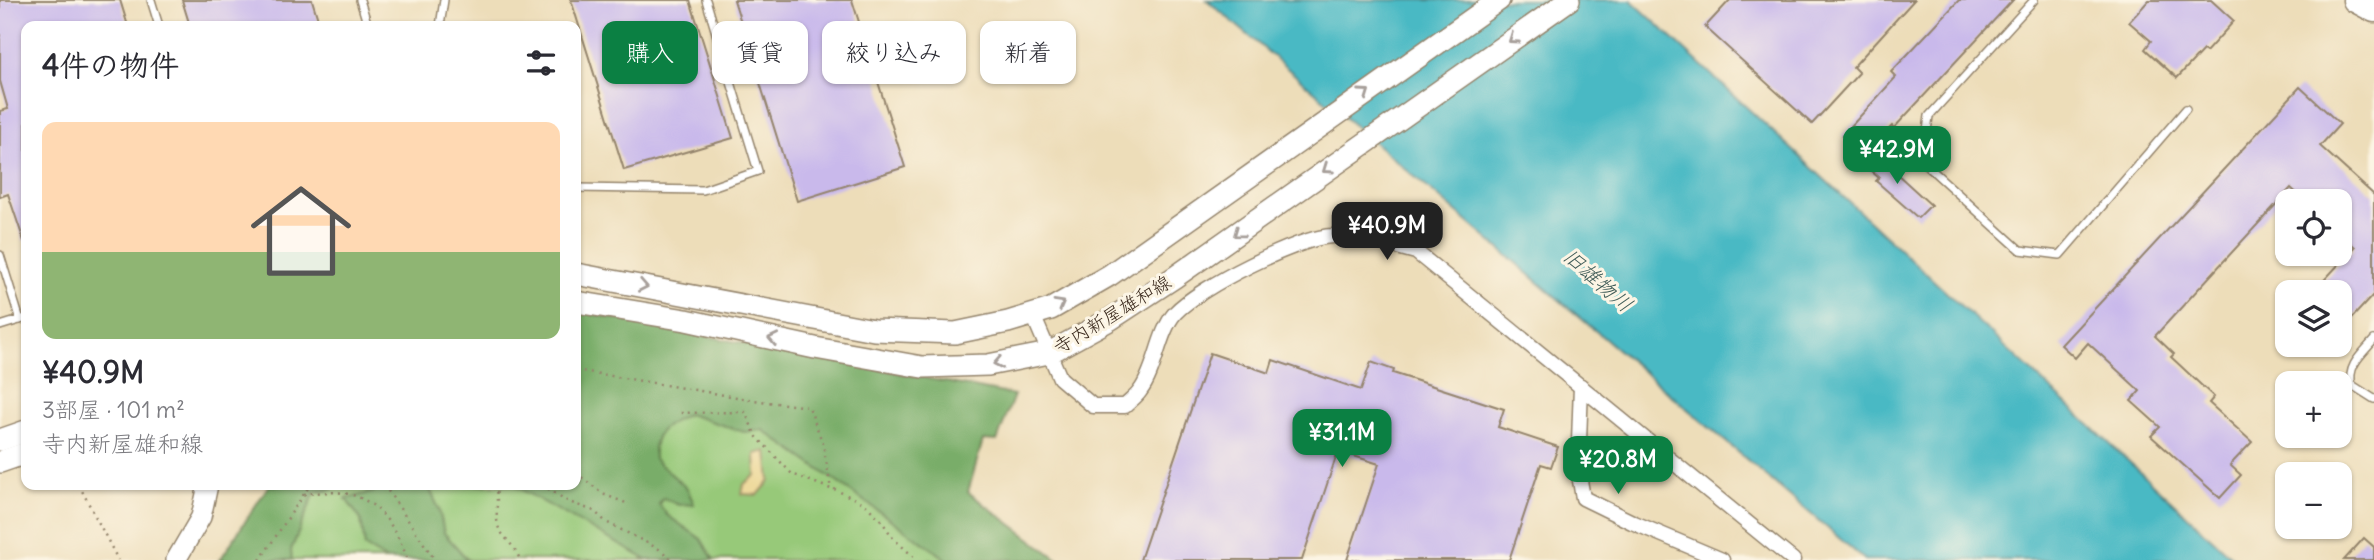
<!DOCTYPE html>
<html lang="ja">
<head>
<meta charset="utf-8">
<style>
  :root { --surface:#fff; --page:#f2f2f3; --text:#2b2b33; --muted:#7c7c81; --accent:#0b8043 }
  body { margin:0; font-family:Delius,"Klee One",sans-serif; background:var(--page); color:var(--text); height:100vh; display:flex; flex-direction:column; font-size:26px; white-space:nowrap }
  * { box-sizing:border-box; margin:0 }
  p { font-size:23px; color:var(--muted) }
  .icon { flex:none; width:38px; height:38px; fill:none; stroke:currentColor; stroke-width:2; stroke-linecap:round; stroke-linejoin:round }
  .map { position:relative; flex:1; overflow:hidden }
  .drawer { position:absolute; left:21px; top:21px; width:560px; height:469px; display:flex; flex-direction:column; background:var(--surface); border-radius:14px; box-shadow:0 2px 5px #0004 }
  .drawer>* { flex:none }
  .hud { position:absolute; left:602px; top:21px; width:665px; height:63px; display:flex; gap:14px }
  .tools { position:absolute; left:2275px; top:189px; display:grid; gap:14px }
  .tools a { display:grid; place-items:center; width:77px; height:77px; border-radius:14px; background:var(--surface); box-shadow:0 2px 5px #0004; font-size:35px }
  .price { position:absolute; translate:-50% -60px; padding:0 16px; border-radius:14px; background:var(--accent); color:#fff; font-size:23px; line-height:46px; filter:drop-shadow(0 2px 4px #0008) }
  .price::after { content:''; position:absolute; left:50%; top:42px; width:21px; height:16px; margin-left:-10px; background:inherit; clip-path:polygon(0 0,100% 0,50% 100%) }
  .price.active { background:#222; color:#fff }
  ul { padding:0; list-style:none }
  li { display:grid; align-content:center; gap:14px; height:371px; padding:0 21px }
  li span { display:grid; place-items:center; height:217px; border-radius:14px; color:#555 }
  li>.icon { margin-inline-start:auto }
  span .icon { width:126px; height:126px; fill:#fffc; stroke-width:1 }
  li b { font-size:30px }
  h2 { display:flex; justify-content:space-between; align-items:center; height:84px; padding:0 21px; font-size:30px }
  .tag { padding:0 24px; border-radius:14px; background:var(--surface); box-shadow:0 2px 5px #0004; font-size:24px; line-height:63px }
  .tag.active { background:var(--accent); color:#fff }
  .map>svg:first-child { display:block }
</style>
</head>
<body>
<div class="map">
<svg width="2374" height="560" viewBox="0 0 2374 560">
  <rect width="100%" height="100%" fill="#fcf5e5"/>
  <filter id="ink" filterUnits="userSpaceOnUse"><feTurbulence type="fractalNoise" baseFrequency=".0143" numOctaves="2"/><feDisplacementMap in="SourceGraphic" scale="14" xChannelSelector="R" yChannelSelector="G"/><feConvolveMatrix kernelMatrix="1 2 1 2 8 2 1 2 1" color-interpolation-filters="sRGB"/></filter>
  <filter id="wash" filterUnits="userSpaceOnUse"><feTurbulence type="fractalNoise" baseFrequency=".00686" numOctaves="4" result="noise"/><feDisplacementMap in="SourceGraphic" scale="28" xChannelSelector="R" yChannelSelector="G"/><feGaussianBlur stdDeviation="1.57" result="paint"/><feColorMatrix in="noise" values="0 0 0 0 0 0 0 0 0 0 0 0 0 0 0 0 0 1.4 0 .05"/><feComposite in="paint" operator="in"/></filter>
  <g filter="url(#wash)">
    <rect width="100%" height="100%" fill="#edddb9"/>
    <polygon fill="#97c979" stroke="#697a4c" stroke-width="2" points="719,381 987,560 249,560 304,485 576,485"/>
    <g fill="#79ad69" stroke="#5a6c44" stroke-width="2">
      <path d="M576 311 1014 395 997 441 983 440 968 492 1059 560H948L763 430 744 432 688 414C665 426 652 430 654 459L687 488 694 504 679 505 663 498 659 504 667 515 701 539 714 560H647L513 485H576Z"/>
      <polygon points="269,485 335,485 331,490 315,492 291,550 292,560 220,560"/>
      <polygon points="382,485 428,485 439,509 444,533 468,560 387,560 365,547 361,520 346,499 373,492"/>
    </g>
    <polygon fill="#eeda9e" stroke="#94825e" stroke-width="2" points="767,451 770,481 758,495 742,494 744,484 756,475 755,454"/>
    <polygon fill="#4ab9c4" stroke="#427271" stroke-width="2" points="1207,0 1631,0 2235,560 1865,560"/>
    <g id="blocks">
      <g fill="#c9b9eb">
        <polygon points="0,0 120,0 128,26 26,26 26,241 24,241 8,194 0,197 0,111 8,109 0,81"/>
        <polygon points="182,0 312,0 320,26 190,26"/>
        <polygon points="571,0 690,0 733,138 624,170"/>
        <polygon points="734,0 852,0 905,167 797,201"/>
        <polygon points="1730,0 1914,0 1853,67 1859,73 1812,124 1705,27"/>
        <polygon points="1959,0 2013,0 1894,128 1892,126 1863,156 1842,136 1896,77 1891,72"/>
        <polygon points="2149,0 2211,0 2234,21 2206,52 2203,50 2177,78 2145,49 2151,41 2129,22"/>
        <polygon points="2300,87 2340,124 2320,146 2374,195 2374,294 2340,331 2340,292 2313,292 2355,247 2340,233 2340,201 2305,201 2291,188 2155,336 2174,354 2171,357 2214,397 2209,403 2252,442 2230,465 2241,475 2220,498 2151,436 2160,427 2131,401 2140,391 2088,343 2075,358 2061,345"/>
        <polygon points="1873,152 1931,205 1918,218 1876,181 1879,178 1862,163"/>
        <polygon points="1210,353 1269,373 1273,360 1361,390 1371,362 1394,370 1393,373 1504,409 1498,427 1558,447 1551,467 1541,464 1509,560 1347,560 1379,464 1338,451 1302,560 1140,560"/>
        <polygon points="2364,538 2374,547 2374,560 2344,560"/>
      </g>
    </g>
  </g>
  <g filter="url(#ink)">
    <use href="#blocks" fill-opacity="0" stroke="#94846c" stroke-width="2"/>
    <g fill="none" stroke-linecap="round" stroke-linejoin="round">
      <defs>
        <g id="lane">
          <polyline points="151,0 159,26"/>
          <polyline points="360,0 368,26"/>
          <polyline points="2034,0 1929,116 1923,162 2020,250 2060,255 2186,109"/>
          <polyline points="440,26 444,0"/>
          <polyline points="576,188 703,190 758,171 706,0"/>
          <polyline points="0,255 20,320"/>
          <polyline points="0,326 26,318"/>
          <path d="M2374 340C2363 353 2346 366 2352 385L2374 399"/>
        </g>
        <g id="street">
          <path d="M1033 315 1060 378 1093 406H1125C1130 401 1136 397 1140 391 1156 370 1158 333 1175 313 1198 288 1299 237 1332 236 1361 234 1388 245 1416 252L1793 560"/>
          <polyline points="1581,386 1578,469 1583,498 1632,522 1722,560"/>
        </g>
        <polyline id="secondary" points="176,560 201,517 208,485"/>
        <g id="primary">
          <polyline points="576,274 874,330 955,333 1008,322 1051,309 1110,275 1499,0"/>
          <polyline points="576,302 686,320 815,348 922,367 988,365 1049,353 1111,319 1175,277 1569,0"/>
          <polyline points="0,440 26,431"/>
          <polyline points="0,462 26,453"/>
        </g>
        <polyline id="highway" points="2355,0 2374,10"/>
      </defs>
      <use href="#lane" stroke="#94846c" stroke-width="10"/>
      <use href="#street" stroke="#94846c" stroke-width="17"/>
      <use href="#secondary" stroke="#94846c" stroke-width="22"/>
      <use href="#primary" stroke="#94846c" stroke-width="24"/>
      <use href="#highway" stroke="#94846c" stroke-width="27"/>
      <g stroke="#94846c" stroke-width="2.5" stroke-dasharray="2 5" stroke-linecap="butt">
        <polyline points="576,370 760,401 809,407 823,444 831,489 792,474 756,436 745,412 679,413"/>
        <polyline points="576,473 605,495 626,503"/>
        <polyline points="79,485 118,560"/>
        <polyline points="384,485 435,560"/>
        <path d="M495 485C499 499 495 512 498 526 501 536 515 545 520 560"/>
        <polyline points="542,485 569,502 594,511 606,522 659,549 673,560"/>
        <polyline points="834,489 865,504 881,520 893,538 917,560"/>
        <path d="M304 494C316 493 330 491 343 493 379 498 396 529 408 560"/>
        <polyline points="260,560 310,485"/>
      </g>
      <use href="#lane" stroke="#fff" stroke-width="7"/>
      <use href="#street" stroke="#fff" stroke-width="14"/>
      <use href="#secondary" stroke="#fff" stroke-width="19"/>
      <use href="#primary" stroke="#fff" stroke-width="21"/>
      <use href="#highway" stroke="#fff" stroke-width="24"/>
    </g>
    <defs><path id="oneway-chevron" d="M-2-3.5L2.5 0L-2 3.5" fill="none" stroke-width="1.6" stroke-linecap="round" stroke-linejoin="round" transform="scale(1.75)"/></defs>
    <g stroke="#a79f9a">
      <use href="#oneway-chevron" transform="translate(1513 39) rotate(145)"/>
      <use href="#oneway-chevron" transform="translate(1365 93) rotate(-35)"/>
      <use href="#oneway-chevron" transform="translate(1327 169) rotate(145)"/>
      <use href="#oneway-chevron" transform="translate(1238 233) rotate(144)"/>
      <use href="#oneway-chevron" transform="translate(643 286) rotate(11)"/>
      <use href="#oneway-chevron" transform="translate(1060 304) rotate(-29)"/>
      <use href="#oneway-chevron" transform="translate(773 339) rotate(-168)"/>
      <use href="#oneway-chevron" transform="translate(998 363) rotate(169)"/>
    </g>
  </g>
  <g text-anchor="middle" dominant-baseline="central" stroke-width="6" stroke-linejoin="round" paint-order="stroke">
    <g font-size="19" fill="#3b2a1e" stroke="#fcf5e5">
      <text transform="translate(1112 314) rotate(-31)">寺内新屋雄和線</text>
    </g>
    <g font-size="21" font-style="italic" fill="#405c58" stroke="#fcf5e5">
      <text transform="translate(1598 280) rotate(41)">旧雄物川</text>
    </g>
  </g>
</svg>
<div class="tools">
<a><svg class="icon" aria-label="locate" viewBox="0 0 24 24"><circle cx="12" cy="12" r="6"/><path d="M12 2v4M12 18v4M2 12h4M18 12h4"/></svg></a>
<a><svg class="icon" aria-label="layers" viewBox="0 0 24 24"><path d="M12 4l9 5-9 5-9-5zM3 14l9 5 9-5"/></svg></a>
<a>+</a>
<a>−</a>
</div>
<b class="price" style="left:1897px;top:186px">¥42.9M</b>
<b class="price active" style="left:1387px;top:262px">¥40.9M</b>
<b class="price" style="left:1342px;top:469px">¥31.1M</b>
<b class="price" style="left:1618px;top:496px">¥20.8M</b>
<div class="hud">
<a class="tag active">購入</a>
<a class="tag">賃貸</a>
<a class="tag">絞り込み</a>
<a class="tag">新着</a>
</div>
<section class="drawer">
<h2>4件の物件<svg class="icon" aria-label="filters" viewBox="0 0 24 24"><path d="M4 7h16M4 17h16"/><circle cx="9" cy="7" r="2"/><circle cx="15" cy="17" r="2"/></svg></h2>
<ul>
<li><span style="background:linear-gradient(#ffd9b3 60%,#8fb573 0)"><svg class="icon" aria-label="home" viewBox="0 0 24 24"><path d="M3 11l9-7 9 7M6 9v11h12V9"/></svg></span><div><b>¥40.9M</b><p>3部屋 · 101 m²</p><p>寺内新屋雄和線</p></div></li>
</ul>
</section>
</div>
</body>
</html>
